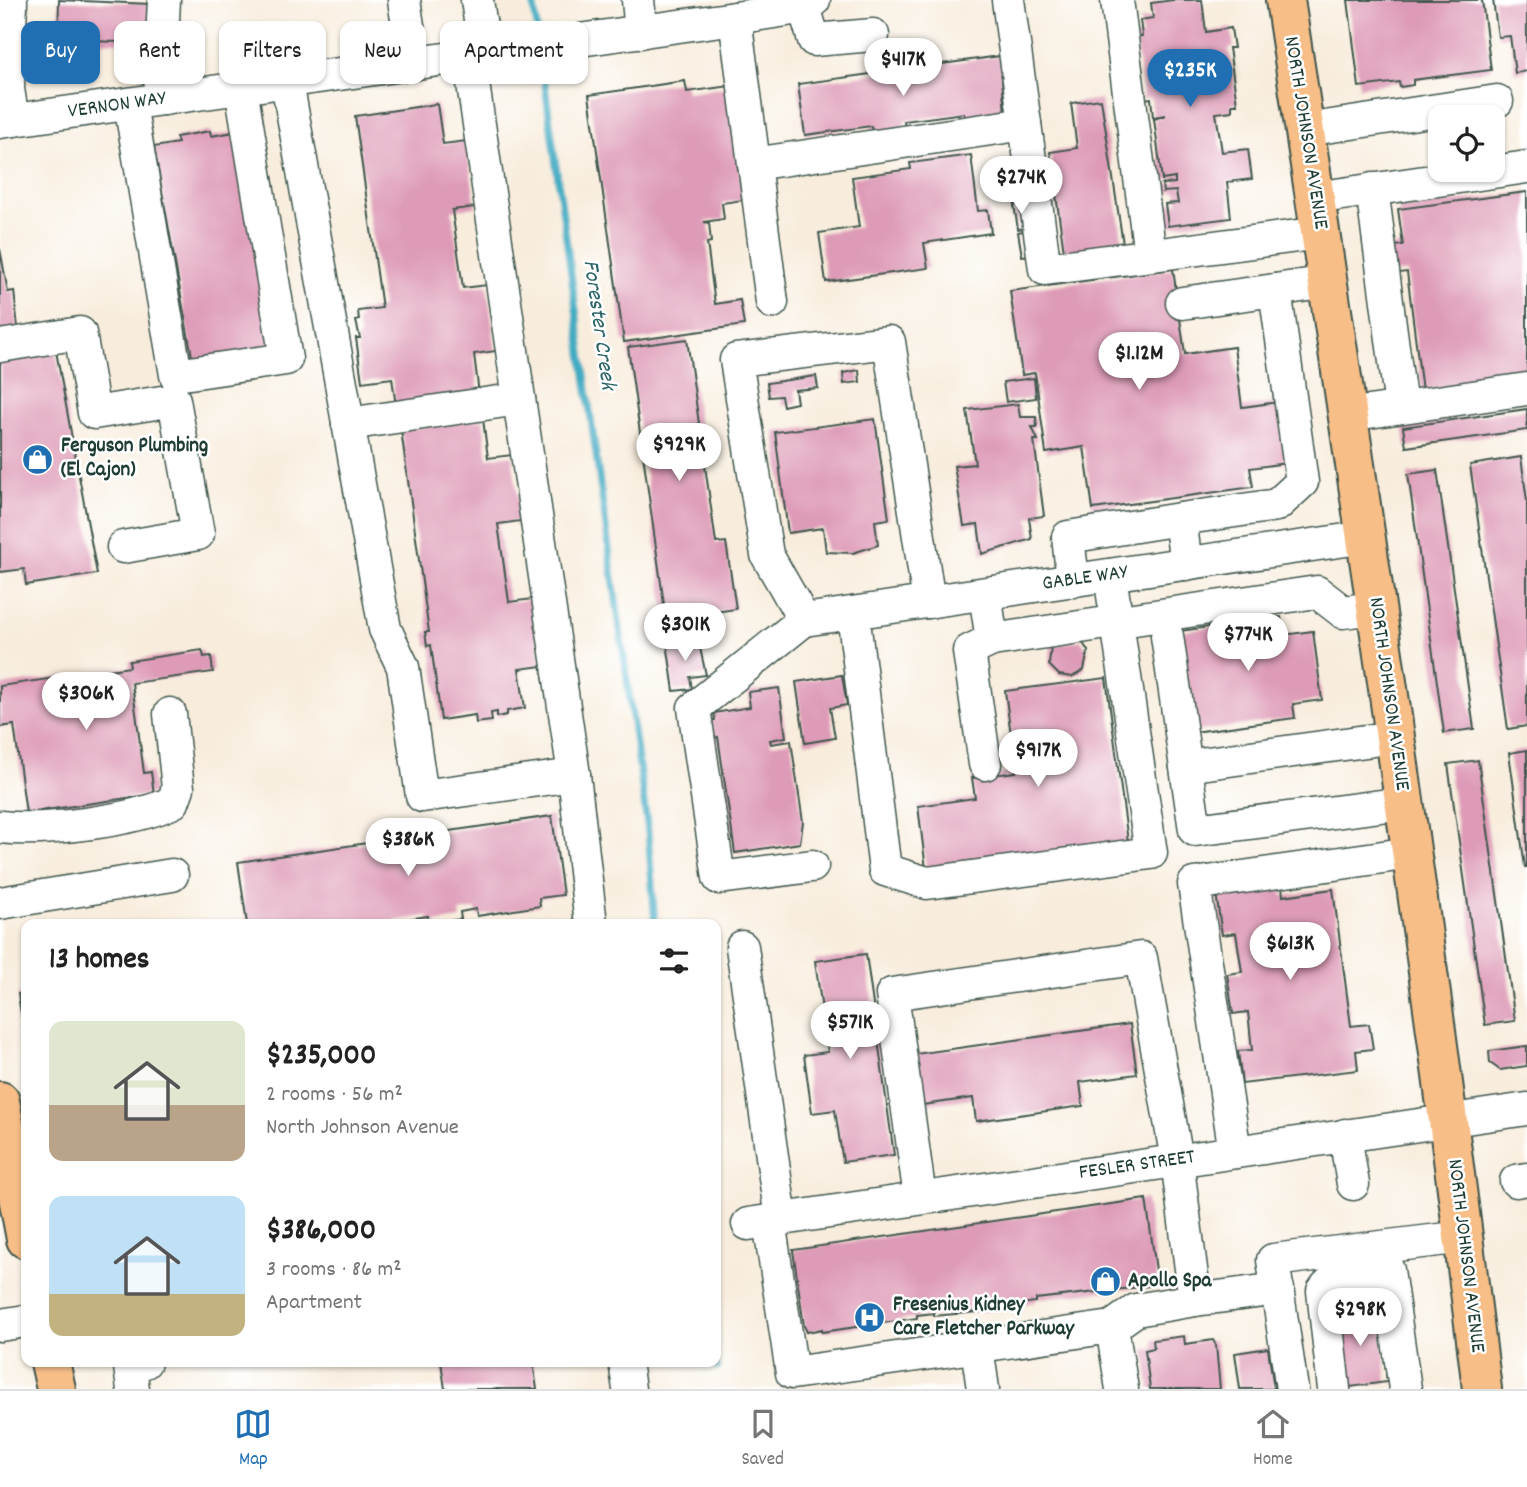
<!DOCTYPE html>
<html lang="en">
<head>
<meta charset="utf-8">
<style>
  :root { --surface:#fff; --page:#f2f2f2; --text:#222; --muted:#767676; --line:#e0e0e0; --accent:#1f6fb2 }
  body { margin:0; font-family:Dekko,sans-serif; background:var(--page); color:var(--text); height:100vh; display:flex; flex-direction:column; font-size:26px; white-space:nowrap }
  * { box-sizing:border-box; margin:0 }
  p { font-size:23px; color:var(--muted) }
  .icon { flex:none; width:38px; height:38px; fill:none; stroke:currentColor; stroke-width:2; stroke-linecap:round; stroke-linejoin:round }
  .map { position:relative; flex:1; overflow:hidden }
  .sheet { position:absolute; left:21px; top:919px; width:700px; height:448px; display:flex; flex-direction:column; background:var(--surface); border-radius:14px; box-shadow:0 2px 5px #0004 }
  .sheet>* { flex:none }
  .hud { position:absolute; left:21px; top:21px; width:700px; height:63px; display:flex; gap:14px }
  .fabs { position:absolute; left:1428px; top:105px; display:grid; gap:14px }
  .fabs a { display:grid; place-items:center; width:77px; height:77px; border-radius:14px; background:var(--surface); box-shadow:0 2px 5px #0004; font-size:35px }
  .price { position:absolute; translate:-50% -60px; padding:0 16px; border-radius:24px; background:#fff; color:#222; font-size:23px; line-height:46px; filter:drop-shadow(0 2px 4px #0008) }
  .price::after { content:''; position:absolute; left:50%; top:42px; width:21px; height:16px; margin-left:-10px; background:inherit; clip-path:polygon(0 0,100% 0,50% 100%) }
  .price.on { background:var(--accent); color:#fff }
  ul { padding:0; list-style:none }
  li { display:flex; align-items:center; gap:21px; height:175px; padding:0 28px }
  li span { display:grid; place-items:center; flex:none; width:196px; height:140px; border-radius:14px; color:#555 }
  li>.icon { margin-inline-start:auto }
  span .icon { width:84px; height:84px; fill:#fffc; stroke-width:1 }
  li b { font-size:30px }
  h2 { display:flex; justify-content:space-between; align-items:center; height:84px; padding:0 28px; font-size:30px }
  .tag { padding:0 24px; border-radius:14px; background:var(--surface); box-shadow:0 2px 5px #0004; font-size:24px; line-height:63px }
  .tag.on { background:var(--accent); color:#fff }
  .tabs { display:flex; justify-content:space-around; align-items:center; height:98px; border-top:2px solid var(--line); background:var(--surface); font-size:19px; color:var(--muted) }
  .tabs a { display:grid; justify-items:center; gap:4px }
  .tabs .on { color:var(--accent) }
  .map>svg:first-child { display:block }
</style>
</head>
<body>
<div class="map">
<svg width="1527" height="1389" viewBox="0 0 1527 1389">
  <rect width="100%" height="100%" fill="#fff"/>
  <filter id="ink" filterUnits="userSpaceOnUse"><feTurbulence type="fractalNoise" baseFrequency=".0143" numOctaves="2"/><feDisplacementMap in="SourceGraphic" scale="14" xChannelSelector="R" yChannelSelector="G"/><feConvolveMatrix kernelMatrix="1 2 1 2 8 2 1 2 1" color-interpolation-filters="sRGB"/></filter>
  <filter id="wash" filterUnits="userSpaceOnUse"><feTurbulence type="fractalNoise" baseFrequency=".00686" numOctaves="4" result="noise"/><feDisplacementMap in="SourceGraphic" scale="28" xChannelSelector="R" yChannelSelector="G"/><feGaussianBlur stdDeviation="1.57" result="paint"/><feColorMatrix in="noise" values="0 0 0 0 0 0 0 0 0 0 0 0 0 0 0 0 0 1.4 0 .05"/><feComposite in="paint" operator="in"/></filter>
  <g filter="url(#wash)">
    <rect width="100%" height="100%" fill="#f8eddd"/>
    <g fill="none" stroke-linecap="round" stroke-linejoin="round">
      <g stroke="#43acc3" stroke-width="7">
        <polyline points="533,0 537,29"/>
        <polyline points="542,64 648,831 655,924"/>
        <polyline points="714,1362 718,1368"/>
      </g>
    </g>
    <g id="blocks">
      <g fill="#de9bb8">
        <polygon points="59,0 150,4 149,43 58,40"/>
        <polygon points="1173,0 1202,0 1206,32 1231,28 1234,48 1229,48 1237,104 1232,104 1232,111 1216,113 1222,152 1248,149 1252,179 1227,182 1231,218 1168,226 1165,204 1178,203 1176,191 1163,192 1162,184 1175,183 1175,178 1162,180 1154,119 1166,115 1153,117 1151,98 1143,99 1135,37 1142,36 1140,20 1153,18 1151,3"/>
        <polygon points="1348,0 1482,0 1491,70 1413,80 1413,85 1400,87 1399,82 1359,87"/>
        <polygon points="1493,0 1527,0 1527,71 1515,73 1510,36 1498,37"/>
        <polygon points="1000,56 1005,113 965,118 964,113 904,121 907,141 874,146 871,126 805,135 798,84"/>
        <polygon points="685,81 687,92 730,86 743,200 722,203 724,219 704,222 709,223 711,242 707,243 715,304 740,300 744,325 624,342 589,95"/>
        <polygon points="1101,99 1123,244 1064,252 1050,152 1077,148 1071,103"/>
        <polygon points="437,104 443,144 466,141 476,207 452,210 463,288 487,285 496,351 474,354 479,394 396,406 392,378 362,382 356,338 360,338 356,321 359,320 358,311 382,308 355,116"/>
        <polygon points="210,131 211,136 234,132 274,348 193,362 154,147 178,143 176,137"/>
        <polygon points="971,155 978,211 988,210 991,233 924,243 928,268 826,282 819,233 859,227 852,177 911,169 910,163"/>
        <polygon points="1527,192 1527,378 1422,391 1407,272 1391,274 1387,247 1403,245 1398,209"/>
        <polygon points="1024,203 1028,228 1018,229 1014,205"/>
        <polygon points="1028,230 1033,255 1022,256 1018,232"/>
        <polygon points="0,249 8,292 14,291 18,328 0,334"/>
        <polygon points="1173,269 1185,354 1234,347 1242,407 1279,402 1287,463 1250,468 1253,487 1093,509 1084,447 1046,453 1035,373 1022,375 1010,291"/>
        <polygon points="687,339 716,543 726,542 736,609 666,619 628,347"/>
        <polygon points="54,340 97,574 26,585 24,569 0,572 0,349"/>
        <polygon points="859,370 860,382 844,384 843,373"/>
        <polygon points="816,376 818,388 795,390 797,403 783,406 781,396 769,397 767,383"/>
        <polygon points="1034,378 1036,398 1006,402 1003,382"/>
        <polygon points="1018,404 1020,417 1036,417 1037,427 1032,427 1038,440 1034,440 1044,516 1029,518 1032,539 982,554 978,524 964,526 954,466 975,464 967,410"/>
        <polygon points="1527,409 1527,430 1406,447 1403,427"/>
        <polygon points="483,419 488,458 512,455 521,521 498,524 509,602 533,599 542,666 519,669 525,708 507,711 507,715 497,717 497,712 491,713 492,721 476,723 475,715 441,720 431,645 427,646 425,632 429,632 401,430"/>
        <polygon points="875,419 889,519 875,521 878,545 853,553 826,552 823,528 788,533 775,432"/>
        <polygon points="1521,457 1527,501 1527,726 1508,729 1470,465"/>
        <polygon points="1437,470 1474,729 1444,733 1408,474"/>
        <polygon points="1281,617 1284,635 1313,631 1322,700 1293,704 1295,718 1194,732 1180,631"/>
        <polygon points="698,639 706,675 690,677 692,689 674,691 667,643"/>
        <polygon points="1081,640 1088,651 1084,670 1072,677 1059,675 1049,665 1051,646"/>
        <polygon points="202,650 204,657 211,656 213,672 132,683 144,773 151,772 154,794 26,813 14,725 0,727 0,686 130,667 129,661"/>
        <polygon points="842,675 847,705 830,708 835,738 805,743 796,682"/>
        <polygon points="1106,678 1129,849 927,877 918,806 975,798 972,778 1016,772 1005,691"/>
        <polygon points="779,688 786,737 770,740 771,744 791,741 803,822 800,843 735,853 718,737 713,738 707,721 715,720 714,713 750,707 748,692"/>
        <polygon points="1527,750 1527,867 1525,867 1509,753"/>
        <polygon points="1478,760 1515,1021 1485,1025 1448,764"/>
        <polygon points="552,816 563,895 539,898 540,906 477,916 476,909 460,912 461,919 429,924 428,916 375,924 247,924 238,862"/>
        <polygon points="1281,877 1283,896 1333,889 1351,1026 1369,1024 1373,1049 1356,1051 1358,1070 1242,1084 1238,1051 1252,1050 1248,1012 1233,1014 1227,974 1242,972 1236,933 1222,935 1215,886"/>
        <polygon points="866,954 894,1155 843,1162 835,1110 812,1113 804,1055 828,1052 815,961"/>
        <polygon points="26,992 26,1026 23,1027 18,994"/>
        <polygon points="1130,1024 1137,1074 1080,1082 1083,1106 976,1121 973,1098 915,1106 908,1055"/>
        <polygon points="1527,1046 1527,1066 1500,1070 1490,1063 1489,1051"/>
        <polygon points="1146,1199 1157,1277 1155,1282 1149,1286 1036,1299 1036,1302 999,1307 999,1310 934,1316 934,1313 917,1315 917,1318 822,1332 822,1329 807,1332 804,1326 793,1250"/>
        <polygon points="1380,1308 1387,1382 1343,1388 1331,1315"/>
        <polygon points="1184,1336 1185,1344 1213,1340 1216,1345 1220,1389 1150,1389 1145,1350 1154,1348 1153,1340"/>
        <polygon points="1268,1348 1274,1389 1240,1389 1235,1353"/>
        <polygon points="441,1362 533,1362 537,1389 445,1389"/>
      </g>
    </g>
  </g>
  <g filter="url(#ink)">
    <use href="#blocks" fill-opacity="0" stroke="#40574d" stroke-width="2"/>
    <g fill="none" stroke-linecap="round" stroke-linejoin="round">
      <defs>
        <g id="minor">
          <polyline points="11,0 8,89 13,120"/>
          <polyline points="404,0 414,64"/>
          <polyline points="477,0 485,54"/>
          <polyline points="638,0 641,32"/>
          <polyline points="802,0 814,40 873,35"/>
          <polyline points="1008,0 1045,269 1321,233"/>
          <polyline points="1117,0 1150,255"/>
          <polyline points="735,18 772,302"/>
          <polyline points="287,82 385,629 403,667 422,796 574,775 469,56"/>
          <polyline points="164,99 160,79 164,0"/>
          <polyline points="130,104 176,375 286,359 241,88"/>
          <polyline points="0,122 735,18 793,9 814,0"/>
          <polyline points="1305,130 1497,101"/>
          <polyline points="754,164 1025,124"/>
          <polyline points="1372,189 1401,407"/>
          <polyline points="1315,198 1527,167"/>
          <polyline points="1275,290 1328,282"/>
          <polyline points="1182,303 1275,290 1302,482 1277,505 1180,519 1186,564"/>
          <polyline points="0,346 80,333 94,413 174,400 198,534 123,547"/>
          <polyline points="1348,415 1527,389"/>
          <polyline points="348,424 519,399"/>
          <polyline points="1073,581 1068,537 1180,519"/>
          <polyline points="985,594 992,640 1317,592 1343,612 1376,608"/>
          <polyline points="853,613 885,870 927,883 1151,853 1110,575"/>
          <polyline points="804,620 767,555 736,360 889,342 929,602"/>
          <polyline points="1167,636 1195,830 1404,803"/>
          <polyline points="985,764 969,651 992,640"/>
          <polyline points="1186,766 1395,737"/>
          <polyline points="574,775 591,924"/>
          <path d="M0 827C43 832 134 821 173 802L178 788 170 714"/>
          <polyline points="812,866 719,878 694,708 804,620 1366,537"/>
          <polyline points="0,903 172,875"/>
          <polyline points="742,947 781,1219"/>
          <polyline points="1345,1135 1353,1184"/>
          <polyline points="1235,1152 1194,884 1411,853"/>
          <polyline points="1516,1181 1527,1179"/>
          <polyline points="920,1198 892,994 1141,958 1177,1160 1195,1300 1136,1310 1112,1327"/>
          <polyline points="769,1221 792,1373 1112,1327 1122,1389"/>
          <polyline points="748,1224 1527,1109"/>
          <polyline points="1195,1300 1278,1289"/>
          <polyline points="0,1325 26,1321"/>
          <polyline points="977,1347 983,1389"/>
          <polyline points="625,1362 629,1389"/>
          <polyline points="133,1389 130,1367 145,1362"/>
          <polyline points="1292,1389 1273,1260 1464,1237"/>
          <path d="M1334 1389 1323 1291C1334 1271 1368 1273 1388 1270L1405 1389"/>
        </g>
        <g id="major">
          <path d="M1285 0C1355 462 1426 925 1482 1389"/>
          <polyline points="0,1101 26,1239"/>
          <polyline points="50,1362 56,1389"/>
        </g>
      </defs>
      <use href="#minor" stroke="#40574d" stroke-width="35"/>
      <use href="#major" stroke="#40574d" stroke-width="42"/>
      <use href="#minor" stroke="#fff" stroke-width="32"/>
      <use href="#major" stroke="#f7be88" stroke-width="38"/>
    </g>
  </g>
  <defs>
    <symbol id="shop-disc" viewBox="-11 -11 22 22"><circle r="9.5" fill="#1f6fb2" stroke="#fff"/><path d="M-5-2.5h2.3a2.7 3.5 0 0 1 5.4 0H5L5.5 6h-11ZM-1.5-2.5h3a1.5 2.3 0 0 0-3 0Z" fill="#fff"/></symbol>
    <symbol id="hospital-disc" viewBox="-11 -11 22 22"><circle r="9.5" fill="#1f6fb2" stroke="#fff"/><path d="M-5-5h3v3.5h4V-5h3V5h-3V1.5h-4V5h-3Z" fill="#fff"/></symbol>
  </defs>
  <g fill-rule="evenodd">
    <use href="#shop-disc" x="20" y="442" width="35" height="35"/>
    <use href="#shop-disc" x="1088" y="1264" width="35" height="35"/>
    <use href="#hospital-disc" x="852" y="1300" width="35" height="35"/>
  </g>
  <g text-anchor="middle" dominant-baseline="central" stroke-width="5" stroke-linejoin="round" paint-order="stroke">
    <g font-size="21" fill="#1f3d34" stroke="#fff">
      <text transform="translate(117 106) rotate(-8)">VERNON WAY</text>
      <text transform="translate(1305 133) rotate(81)">NORTH JOHNSON AVENUE</text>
      <text transform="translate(1085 579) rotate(-8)">GABLE WAY</text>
      <text transform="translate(1388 694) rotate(82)">NORTH JOHNSON AVENUE</text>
      <text transform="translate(1137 1166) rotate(-8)">FESLER STREET</text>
      <text transform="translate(1465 1256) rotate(83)">NORTH JOHNSON AVENUE</text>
    </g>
    <g font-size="21" font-weight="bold" fill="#1f3d34" stroke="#fff" text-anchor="start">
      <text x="61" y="447">Ferguson Plumbing<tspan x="61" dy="24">(El Cajon)</tspan></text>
      <text x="1128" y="1282">Apollo Spa</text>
      <text x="893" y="1306">Fresenius Kidney<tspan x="893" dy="24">Care Fletcher Parkway</tspan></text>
    </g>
    <g font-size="23" font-style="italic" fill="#2c6466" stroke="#fff">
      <text transform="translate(598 325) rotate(82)">Forester Creek</text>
    </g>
  </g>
</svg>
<div class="fabs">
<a><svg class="icon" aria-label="locate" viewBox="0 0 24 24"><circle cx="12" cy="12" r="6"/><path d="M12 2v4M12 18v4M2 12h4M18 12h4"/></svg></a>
</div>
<b class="price" style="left:903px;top:98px">$417K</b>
<b class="price on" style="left:1190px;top:109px">$235K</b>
<b class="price" style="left:1021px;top:216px">$274K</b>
<b class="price" style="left:1139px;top:392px">$1.12M</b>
<b class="price" style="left:679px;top:483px">$929K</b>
<b class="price" style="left:685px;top:663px">$301K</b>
<b class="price" style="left:1248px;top:673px">$774K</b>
<b class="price" style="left:86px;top:732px">$306K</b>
<b class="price" style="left:1038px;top:789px">$917K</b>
<b class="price" style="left:408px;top:878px">$386K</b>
<b class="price" style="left:1290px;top:982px">$613K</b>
<b class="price" style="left:850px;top:1061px">$571K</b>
<b class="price" style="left:1360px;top:1348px">$298K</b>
<div class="hud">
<a class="tag on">Buy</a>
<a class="tag">Rent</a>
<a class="tag">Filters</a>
<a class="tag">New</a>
<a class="tag">Apartment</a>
</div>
<section class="sheet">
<h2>13 homes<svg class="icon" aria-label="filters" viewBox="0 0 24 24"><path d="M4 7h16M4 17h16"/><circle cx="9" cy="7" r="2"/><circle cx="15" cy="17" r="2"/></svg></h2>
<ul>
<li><span style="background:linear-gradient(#dfe7d0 60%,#b9a48a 0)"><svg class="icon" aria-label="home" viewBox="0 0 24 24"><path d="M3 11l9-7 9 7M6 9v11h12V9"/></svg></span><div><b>$235,000</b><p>2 rooms · 56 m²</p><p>North Johnson Avenue</p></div></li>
<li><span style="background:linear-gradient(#bfe0f5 70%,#c2b280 0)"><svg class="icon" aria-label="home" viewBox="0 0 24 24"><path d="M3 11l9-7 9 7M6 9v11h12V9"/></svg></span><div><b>$386,000</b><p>3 rooms · 86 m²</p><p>Apartment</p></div></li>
</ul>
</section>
</div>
<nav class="tabs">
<a class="on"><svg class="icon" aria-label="map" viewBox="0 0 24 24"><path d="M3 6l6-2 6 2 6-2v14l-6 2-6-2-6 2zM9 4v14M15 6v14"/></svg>Map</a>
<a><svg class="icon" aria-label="saved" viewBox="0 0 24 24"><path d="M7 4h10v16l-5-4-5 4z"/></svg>Saved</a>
<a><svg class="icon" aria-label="home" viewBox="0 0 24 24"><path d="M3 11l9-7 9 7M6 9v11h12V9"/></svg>Home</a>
</nav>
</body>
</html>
